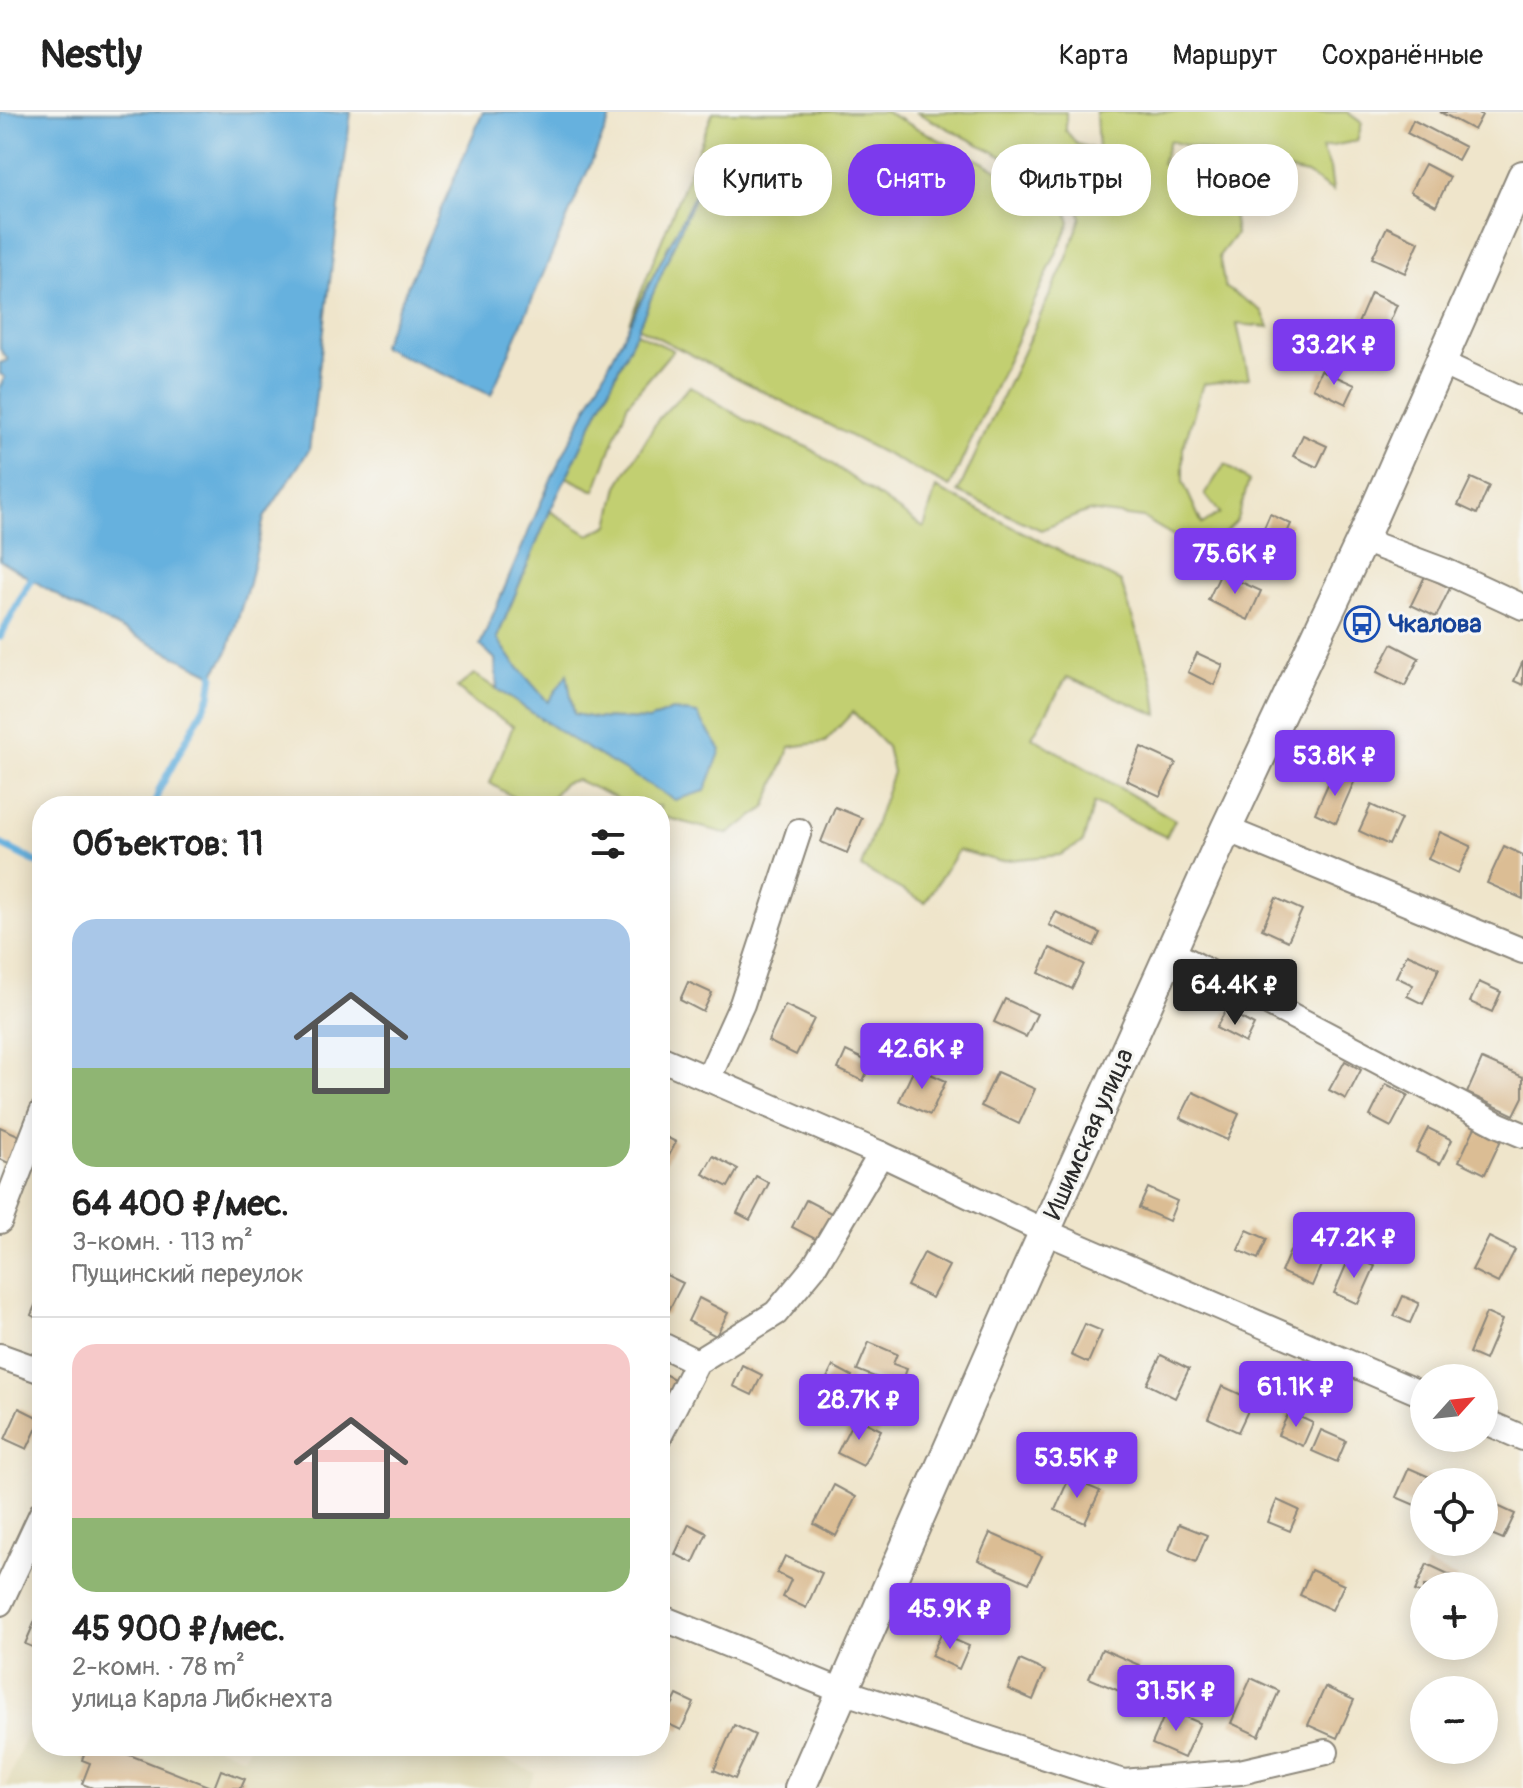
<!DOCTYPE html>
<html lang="ru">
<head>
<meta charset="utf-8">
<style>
  :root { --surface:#fff; --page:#f2f2f2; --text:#222; --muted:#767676; --line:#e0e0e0; --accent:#7c3aed }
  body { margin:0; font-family:Pangolin,sans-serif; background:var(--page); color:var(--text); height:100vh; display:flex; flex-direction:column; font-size:30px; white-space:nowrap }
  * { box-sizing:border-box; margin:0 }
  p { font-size:26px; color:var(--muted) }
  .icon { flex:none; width:44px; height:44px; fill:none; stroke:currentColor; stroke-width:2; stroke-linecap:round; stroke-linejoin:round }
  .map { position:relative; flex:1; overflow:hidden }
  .sheet { position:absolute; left:32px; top:684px; width:638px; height:960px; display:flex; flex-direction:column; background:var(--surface); border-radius:32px; box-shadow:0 4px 20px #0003 }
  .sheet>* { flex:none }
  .guide { position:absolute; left:694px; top:32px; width:708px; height:72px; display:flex; gap:16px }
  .needle { width:52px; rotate:63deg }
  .controls { position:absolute; left:1410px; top:1252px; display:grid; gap:16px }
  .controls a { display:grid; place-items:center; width:88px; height:88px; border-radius:50%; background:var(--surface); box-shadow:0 4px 20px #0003; font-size:40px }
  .price { position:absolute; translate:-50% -68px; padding:0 18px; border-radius:8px; background:var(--accent); color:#fff; font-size:26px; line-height:52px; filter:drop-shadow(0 2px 4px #0008) }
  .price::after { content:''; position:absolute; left:50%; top:48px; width:24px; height:18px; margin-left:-12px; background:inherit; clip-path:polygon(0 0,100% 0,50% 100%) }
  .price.selected { background:#222; color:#fff }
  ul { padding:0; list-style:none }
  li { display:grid; align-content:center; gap:16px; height:424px; padding:0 40px }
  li+li { border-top:2px solid var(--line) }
  li span { display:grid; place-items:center; height:248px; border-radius:24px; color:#555 }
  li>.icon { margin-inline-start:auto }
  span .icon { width:144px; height:144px; fill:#fffc; stroke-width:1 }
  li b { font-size:34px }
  h2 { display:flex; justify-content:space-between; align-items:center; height:96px; padding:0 40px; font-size:34px }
  .chip { padding:0 28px; border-radius:32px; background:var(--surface); box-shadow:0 4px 20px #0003; font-size:28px; line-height:72px }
  .chip.selected { background:var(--accent); color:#fff }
  header { display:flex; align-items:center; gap:48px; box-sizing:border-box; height:112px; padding:0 40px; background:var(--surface); border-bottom:2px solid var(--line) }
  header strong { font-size:38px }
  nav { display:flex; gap:44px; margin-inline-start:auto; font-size:28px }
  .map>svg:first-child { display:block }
</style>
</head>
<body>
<header>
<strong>Nestly</strong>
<nav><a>Карта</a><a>Маршрут</a><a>Сохранённые</a></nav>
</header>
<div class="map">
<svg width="1523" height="1676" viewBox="0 0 1523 1676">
  <rect width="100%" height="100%" fill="#f6f6f2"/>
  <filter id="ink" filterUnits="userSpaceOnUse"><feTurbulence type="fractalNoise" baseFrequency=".0125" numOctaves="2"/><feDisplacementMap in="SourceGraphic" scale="16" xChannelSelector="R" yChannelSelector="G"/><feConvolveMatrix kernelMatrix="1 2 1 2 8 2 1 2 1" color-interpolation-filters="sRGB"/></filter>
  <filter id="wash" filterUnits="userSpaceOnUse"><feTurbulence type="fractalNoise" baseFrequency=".006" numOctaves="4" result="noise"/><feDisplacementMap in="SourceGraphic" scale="32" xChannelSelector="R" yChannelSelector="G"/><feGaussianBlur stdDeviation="1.8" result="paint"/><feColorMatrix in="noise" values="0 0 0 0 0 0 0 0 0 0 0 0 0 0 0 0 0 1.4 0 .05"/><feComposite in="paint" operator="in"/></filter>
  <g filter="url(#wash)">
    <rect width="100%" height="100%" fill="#efe5cb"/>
    <polygon fill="#e2dcba" points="42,1580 42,1634 215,1634 244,1645 249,1634 477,1634 535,1661 528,1676 6,1676"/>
    <g fill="#c2cf71" stroke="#767d4e" stroke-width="2">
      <polygon points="713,0 886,0 1065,93 1070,111 950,375 637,215 692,89 629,210"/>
      <polygon points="916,0 1066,0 1066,19 1077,32 1098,38 1096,0 1347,0 1362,11 1357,29 1322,36 1330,56 1333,79 1307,62 1246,49 1169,29 1162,52 1201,58 1229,74 1236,122 1219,144 1225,175 1262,199 1269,215 1237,212 1249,266 1203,272 1183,336 1183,370 1202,412 1220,401 1205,382 1225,352 1249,369 1236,410 1203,441 1143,406 1088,399 1041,418 958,380 1067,146 1081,105 1073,81"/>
      <polygon points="636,221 673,238 628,291 595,379 566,365"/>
      <polygon points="690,274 749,310 809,336 924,416 936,376 1121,470 1155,577 1158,603 1067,565 1032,625 1175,708 1166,725 1094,691 1083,730 1060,743 998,749 958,738 925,791 861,755 893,660 887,635 853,600 825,630 790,635 765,696 728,722 660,704 660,694 633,694 577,668 564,671 544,694 528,694 490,671 513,614 476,592 457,576 474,562 571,627 675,687 705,679 672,598 649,608 595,606 574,602 567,563 548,591 514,551 497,526 550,399 589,423 609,413 618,374 659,306"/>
    </g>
    <g fill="#66b1de" stroke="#486e84" stroke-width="2">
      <polygon points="0,0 351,0 309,338 264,406 249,471 227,541 213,563 73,493 0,448 0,274 5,265 0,262 0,251 8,248 0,237"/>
      <polygon points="483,0 613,0 491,283 381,235"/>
      <polygon points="701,70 636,221 550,399 497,526 514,551 548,590 567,562 574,602 595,606 649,608 672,598 697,602 721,638 705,679 675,688 571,627 497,577 495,547 480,533 552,365"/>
    </g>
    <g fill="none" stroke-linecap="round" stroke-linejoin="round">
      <g stroke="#66b1de" stroke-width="7">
        <polyline points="0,525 31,467"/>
        <polyline points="154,694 159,678 210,584 213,563"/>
        <polyline points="0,732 42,753"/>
      </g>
    </g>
    <g id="blocks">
      <g fill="#dbbd94">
        <polygon points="1440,0 1477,0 1482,3 1474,18"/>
        <polygon points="1413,8 1465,35 1458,48 1407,21"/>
        <polygon points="1425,52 1450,65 1436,94 1410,80"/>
        <polygon points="1387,115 1419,130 1405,161 1372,146"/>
        <polygon points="1371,181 1397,193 1382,228 1356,216"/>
        <polygon points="1321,258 1355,273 1346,292 1313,276"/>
        <polygon points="1303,323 1327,334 1317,355 1293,344"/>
        <polygon points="1471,366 1489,374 1477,402 1458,393"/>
        <polygon points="1270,402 1291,412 1279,439 1258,430"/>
        <polygon points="1221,461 1261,479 1248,508 1208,488"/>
        <polygon points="1425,464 1450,476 1436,505 1411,493"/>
        <polygon points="1392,532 1419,546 1405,574 1377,560"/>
        <polygon points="1197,541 1223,553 1214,573 1188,560"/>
        <polygon points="1523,549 1523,573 1514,569"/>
        <polygon points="1141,635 1176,651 1160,684 1126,668"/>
        <polygon points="1333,661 1354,670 1336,711 1315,701"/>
        <polygon points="1371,693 1401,707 1389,733 1359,719"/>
        <polygon points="835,695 862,706 847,741 821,730"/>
        <polygon points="1440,720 1471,734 1458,761 1428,747"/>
        <polygon points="1504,734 1523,743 1523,787 1487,771"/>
        <polygon points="1276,786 1302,798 1288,829 1262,817"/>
        <polygon points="1056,800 1100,821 1094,834 1049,813"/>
        <polygon points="1050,836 1084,852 1072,877 1039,861"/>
        <polygon points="1407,842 1439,856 1423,892 1407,884 1413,873 1396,865"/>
        <polygon points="688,870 712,881 703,900 680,888"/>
        <polygon points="1479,870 1501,880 1492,900 1470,890"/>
        <polygon points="1005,887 1037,902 1026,925 994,910"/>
        <polygon points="785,893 814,907 796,943 768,929"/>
        <polygon points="1226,898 1254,913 1245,931 1216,916"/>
        <polygon points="846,939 871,951 863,969 838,957"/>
        <polygon points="1482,947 1523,965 1523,985 1514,1003 1467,981"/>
        <polygon points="1345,949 1361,958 1346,987 1329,978"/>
        <polygon points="915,955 946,969 930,1003 899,989"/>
        <polygon points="997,960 1035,977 1019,1012 981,994"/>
        <polygon points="1386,972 1408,983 1391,1015 1370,1004"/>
        <polygon points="1193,980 1239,1002 1227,1028 1180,1006"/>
        <polygon points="0,1015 27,1027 15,1054 0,1047"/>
        <polygon points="1475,1015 1501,1028 1485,1062 1459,1049"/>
        <polygon points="1428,1016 1452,1028 1440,1052 1416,1040"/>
        <polygon points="660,1022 676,1030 660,1061"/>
        <polygon points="713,1044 738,1057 728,1075 703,1062"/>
        <polygon points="756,1064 769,1071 750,1108 737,1101"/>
        <polygon points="1148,1076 1177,1089 1169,1109 1139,1096"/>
        <polygon points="806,1088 833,1102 819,1129 792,1115"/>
        <polygon points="1247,1118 1267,1127 1258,1147 1238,1138"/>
        <polygon points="1489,1125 1515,1138 1498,1171 1472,1158"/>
        <polygon points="1294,1130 1325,1144 1312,1174 1281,1160"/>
        <polygon points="924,1141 949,1154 932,1186 907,1174"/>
        <polygon points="1350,1144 1375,1154 1358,1192 1334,1181"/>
        <polygon points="660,1160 683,1171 666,1204 660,1201"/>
        <polygon points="42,1177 42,1209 31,1203"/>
        <polygon points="1403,1184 1419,1191 1410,1211 1394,1204"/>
        <polygon points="699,1186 728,1201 716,1224 688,1209"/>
        <polygon points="1486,1201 1502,1208 1485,1248 1469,1241"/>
        <polygon points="1085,1212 1102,1219 1088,1251 1071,1243"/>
        <polygon points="869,1230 897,1242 893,1252 907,1257 900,1275 857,1258"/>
        <polygon points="1161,1243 1189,1257 1175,1286 1147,1272"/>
        <polygon points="742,1253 762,1263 752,1283 733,1274"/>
        <polygon points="833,1254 852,1264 842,1285 822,1276"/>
        <polygon points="660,1260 676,1268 660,1298"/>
        <polygon points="1222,1274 1253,1288 1238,1320 1208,1306"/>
        <polygon points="19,1296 41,1307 27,1337 5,1327"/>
        <polygon points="1289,1300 1313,1311 1303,1334 1278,1323"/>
        <polygon points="855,1305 881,1318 863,1354 837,1341"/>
        <polygon points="1321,1318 1346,1329 1337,1350 1312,1339"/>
        <polygon points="1028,1337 1051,1347 1045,1362 1021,1352"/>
        <polygon points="1409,1356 1441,1370 1424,1370 1424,1397 1396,1385"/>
        <polygon points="1069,1366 1100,1379 1085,1411 1055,1398"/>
        <polygon points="834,1373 856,1385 836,1424 814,1412"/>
        <polygon points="1277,1388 1299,1398 1290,1419 1268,1410"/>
        <polygon points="1491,1391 1515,1402 1503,1427 1484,1419 1484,1406"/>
        <polygon points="689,1412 707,1421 693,1451 675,1442"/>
        <polygon points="1179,1412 1207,1423 1196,1450 1169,1438"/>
        <polygon points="990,1421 1042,1444 1029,1471 978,1448"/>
        <polygon points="785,1444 822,1461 806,1496 783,1485 791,1468 777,1461"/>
        <polygon points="1427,1452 1457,1466 1453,1474 1424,1474 1424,1483 1415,1479"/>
        <polygon points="1311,1458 1344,1473 1332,1498 1300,1483"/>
        <polygon points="42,1493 42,1539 25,1532"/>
        <polygon points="941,1522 969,1534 959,1557 931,1544"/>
        <polygon points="1102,1537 1139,1553 1126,1582 1089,1566"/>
        <polygon points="1020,1548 1045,1559 1033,1588 1008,1577"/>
        <polygon points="1251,1566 1279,1579 1259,1624 1231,1611"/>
        <polygon points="1325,1575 1354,1588 1337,1626 1308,1613"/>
        <polygon points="677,1583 694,1591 681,1618 664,1610"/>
        <polygon points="1167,1597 1200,1611 1184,1646 1152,1632"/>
        <polygon points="734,1613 755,1623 735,1667 714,1658"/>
        <polygon points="87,1634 113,1634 112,1636 213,1676 93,1676 82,1672 90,1651 82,1648"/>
        <polygon points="221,1658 245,1667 241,1676 214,1676"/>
      </g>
    </g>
  </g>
  <g filter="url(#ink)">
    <use href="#blocks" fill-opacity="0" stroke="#8d887b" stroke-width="2"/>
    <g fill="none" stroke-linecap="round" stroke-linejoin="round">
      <defs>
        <g id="minor">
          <polyline points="1439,250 1523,289"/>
          <polyline points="1362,428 1445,459 1523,495"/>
          <polyline points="1226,717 1523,839"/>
          <polyline points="1171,840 1499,1013 1523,1023"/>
          <polyline points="660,946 881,1042 1046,1120 1424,1283"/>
          <polyline points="708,967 742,892 799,719"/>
          <polyline points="0,1109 42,1000"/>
          <polyline points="660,1232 697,1250"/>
          <polyline points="0,1244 42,1259"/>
          <polyline points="1484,1309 1523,1326"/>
          <polyline points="660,1323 697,1250 776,1201 814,1155 881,1042"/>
          <polyline points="0,1491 42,1401"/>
          <polyline points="660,1505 842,1579 1123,1670 1240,1660 1326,1640"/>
        </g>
        <polyline id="major" points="800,1676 1027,1159 1226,717 1362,428 1523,64"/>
      </defs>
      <use href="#minor" stroke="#8d887b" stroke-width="28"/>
      <use href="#major" stroke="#8d887b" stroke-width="34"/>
      <use href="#minor" stroke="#fff" stroke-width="24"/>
      <use href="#major" stroke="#fff" stroke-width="30"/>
    </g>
  </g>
  <defs>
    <symbol id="bus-ring" viewBox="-11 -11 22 22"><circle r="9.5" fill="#f6f6f2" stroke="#1a4fb4" stroke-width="1.5"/><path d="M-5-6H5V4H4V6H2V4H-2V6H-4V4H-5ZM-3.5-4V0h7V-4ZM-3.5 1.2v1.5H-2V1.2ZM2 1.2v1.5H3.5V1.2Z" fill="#1a4fb4"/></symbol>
  </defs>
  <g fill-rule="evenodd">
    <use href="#bus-ring" x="1342" y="492" width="40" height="40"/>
  </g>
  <g text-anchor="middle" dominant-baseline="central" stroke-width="6" stroke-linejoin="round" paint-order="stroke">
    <g font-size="26" font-weight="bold" fill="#164399" stroke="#f6f6f2" text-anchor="start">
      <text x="1388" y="512">Чкалова</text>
    </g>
    <g font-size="26" fill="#2b2b2b" stroke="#f6f6f2">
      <text transform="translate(1089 1022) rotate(-66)">Ишимская улица</text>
    </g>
  </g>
</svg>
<div class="controls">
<a><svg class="needle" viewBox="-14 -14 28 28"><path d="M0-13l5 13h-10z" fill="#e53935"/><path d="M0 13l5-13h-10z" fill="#767676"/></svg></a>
<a><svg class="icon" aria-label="locate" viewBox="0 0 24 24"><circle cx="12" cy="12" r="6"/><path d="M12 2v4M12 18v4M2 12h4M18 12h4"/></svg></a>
<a>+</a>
<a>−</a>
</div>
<b class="price" style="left:1334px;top:275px">33.2K ₽</b>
<b class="price" style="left:1235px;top:484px">75.6K ₽</b>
<b class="price" style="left:1335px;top:686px">53.8K ₽</b>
<b class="price selected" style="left:1235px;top:915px">64.4K ₽</b>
<b class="price" style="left:922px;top:979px">42.6K ₽</b>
<b class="price" style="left:1354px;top:1168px">47.2K ₽</b>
<b class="price" style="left:1296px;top:1317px">61.1K ₽</b>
<b class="price" style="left:859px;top:1330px">28.7K ₽</b>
<b class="price" style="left:1077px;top:1388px">53.5K ₽</b>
<b class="price" style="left:950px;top:1539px">45.9K ₽</b>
<b class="price" style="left:1176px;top:1621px">31.5K ₽</b>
<div class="guide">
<a class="chip">Купить</a>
<a class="chip selected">Снять</a>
<a class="chip">Фильтры</a>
<a class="chip">Новое</a>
</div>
<section class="sheet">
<h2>Объектов: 11<svg class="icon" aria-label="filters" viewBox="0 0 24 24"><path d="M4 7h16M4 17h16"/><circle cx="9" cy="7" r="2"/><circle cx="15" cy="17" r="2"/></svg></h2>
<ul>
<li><span style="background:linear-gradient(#a9c7e8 60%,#8fb573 0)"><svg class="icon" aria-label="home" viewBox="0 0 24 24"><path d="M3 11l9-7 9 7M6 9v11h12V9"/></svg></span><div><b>64 400 ₽/мес.</b><p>3-комн. · 113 m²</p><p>Пущинский переулок</p></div></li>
<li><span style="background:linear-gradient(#f6c9c9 70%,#8fb573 0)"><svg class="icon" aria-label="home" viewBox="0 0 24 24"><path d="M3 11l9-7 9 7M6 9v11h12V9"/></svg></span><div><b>45 900 ₽/мес.</b><p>2-комн. · 78 m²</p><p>улица Карла Либкнехта</p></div></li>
</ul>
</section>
</div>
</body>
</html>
